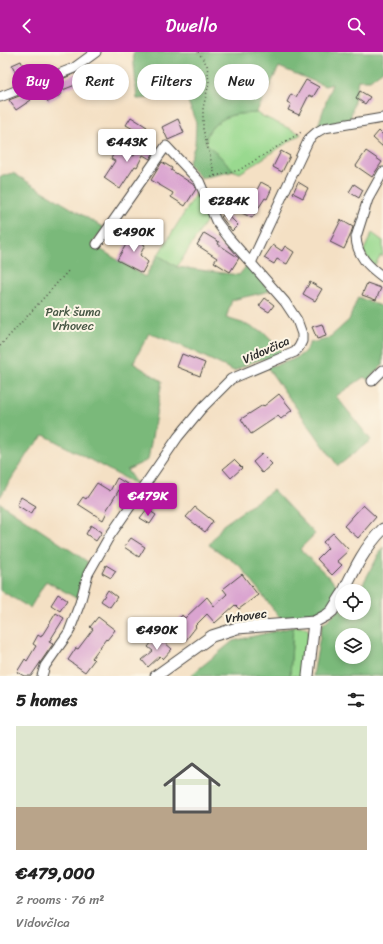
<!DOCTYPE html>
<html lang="en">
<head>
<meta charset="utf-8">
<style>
  :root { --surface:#fff; --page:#f2f2f2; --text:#222; --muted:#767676; --line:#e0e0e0; --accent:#b5179e }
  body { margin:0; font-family:Sriracha,sans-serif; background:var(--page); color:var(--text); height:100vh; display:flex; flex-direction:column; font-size:15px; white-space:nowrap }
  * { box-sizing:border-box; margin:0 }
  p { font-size:13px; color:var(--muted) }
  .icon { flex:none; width:22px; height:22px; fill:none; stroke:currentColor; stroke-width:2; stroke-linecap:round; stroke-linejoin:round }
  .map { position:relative; height:624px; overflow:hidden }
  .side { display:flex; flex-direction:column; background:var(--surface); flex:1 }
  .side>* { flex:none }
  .hud { position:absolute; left:12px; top:12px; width:359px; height:36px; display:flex; gap:8px }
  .controls { position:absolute; left:335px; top:532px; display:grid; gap:8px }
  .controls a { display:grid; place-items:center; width:36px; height:36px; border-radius:50%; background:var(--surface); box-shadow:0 2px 6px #0003; font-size:20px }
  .price { position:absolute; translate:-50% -34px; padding:0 9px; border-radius:4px; background:#fff; color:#222; font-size:13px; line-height:26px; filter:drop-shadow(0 1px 2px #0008) }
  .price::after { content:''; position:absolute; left:50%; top:24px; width:12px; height:9px; margin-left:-6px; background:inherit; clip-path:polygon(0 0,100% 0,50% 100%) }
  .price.current { background:var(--accent); color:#fff }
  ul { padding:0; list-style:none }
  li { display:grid; align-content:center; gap:8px; height:212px; padding:0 16px }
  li+li { border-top:1px solid var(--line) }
  li span { display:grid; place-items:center; height:124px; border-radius:0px; color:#555 }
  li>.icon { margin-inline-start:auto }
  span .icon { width:72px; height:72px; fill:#fffc; stroke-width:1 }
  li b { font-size:17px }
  h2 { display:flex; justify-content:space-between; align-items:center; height:48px; padding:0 16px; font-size:17px }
  .tag { padding:0 14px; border-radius:18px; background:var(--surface); box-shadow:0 2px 6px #0003; font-size:14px; line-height:36px }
  .tag.current { background:var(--accent); color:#fff }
  header { display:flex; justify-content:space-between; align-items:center; height:52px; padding:0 16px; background:var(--accent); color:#fff; font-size:18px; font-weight:600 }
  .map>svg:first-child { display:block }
</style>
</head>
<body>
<header><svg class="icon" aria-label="back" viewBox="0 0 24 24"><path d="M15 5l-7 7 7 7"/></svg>Dwello<svg class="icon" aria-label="search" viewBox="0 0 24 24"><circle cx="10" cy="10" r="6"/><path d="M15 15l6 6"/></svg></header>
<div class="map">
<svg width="383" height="624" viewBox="0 0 383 624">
  <rect width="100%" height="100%" fill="#fcf5e5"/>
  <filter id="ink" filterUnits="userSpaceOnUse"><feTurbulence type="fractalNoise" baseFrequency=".025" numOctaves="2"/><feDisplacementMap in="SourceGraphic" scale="8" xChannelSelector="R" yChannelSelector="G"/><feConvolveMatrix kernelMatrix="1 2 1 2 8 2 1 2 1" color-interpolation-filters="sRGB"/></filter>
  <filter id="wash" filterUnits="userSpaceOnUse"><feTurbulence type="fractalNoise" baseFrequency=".012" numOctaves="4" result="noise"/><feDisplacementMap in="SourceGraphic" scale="16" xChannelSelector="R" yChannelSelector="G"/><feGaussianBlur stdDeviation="0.9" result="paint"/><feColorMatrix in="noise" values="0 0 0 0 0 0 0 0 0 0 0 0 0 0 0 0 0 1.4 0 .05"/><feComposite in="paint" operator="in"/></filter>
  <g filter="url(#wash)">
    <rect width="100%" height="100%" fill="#f4e0c4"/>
    <g fill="#99d98f" stroke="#62825d">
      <path d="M256 61 301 82 240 121 235 119 206 91C205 77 221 66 233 63 240 61 249 62 256 61Z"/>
      <polygon points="200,136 211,162 177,215 158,203"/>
      <polygon points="372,181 383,189 383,205 381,203 374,214 363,200"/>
      <path d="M293 575C299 575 306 574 309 579L304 624H290Z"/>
    </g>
    <g fill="#7ab97a" stroke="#527252" fill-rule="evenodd">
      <path d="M135 0H383V18L370 28H358L350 69 317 77 332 32 325 34 279 15 256 61C249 62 240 61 233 63 221 66 205 77 206 91L235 119 201 126 188 112 195 93 196 71 186 44 137 47 133 1Z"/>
      <polygon points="13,121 104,176 92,192 145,225 158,203 177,215 239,223 248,212 270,239 232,248 226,266 242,271 263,280 285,302 252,310 234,319 182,294 149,281 133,311 162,329 148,408 127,418 137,433 44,383 29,399 0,445 0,125"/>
      <path d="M358 245 383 255V313L368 328 364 325 336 344 371 388 338 414 267 315C284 310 302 309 310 291L328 287 349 268Z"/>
      <polygon points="273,438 315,482 300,497 339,535 330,553 317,562 280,566 240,514 209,493 223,473"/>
      <polygon points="0,451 88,510 80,530 78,547 46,529 30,556 0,538"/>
      <path d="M383 495V624H313L322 573 342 555V561H364V539H359ZM342 583H364V605H342Z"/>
      <polygon points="293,575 290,624 190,624 233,589"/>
    </g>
    <g id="blocks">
      <g fill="#daa4d0">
        <polygon points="21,9 27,22 18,26 12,13"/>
        <polygon points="117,15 123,27 106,37 99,24"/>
        <polygon points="79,20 83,30 60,39 62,42 48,50 40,36"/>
        <polygon points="306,28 319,35 313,45 309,43 299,63 288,58 291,52 287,50 291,42 296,45"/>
        <polygon points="360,39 370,45 365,52 356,46"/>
        <polygon points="27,41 31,48 16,58 9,48"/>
        <polygon points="131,65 147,75 142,82 126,73"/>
        <polygon points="178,67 184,81 168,88 162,75"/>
        <polygon points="379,79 383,83 383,95 373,86"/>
        <polygon points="146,85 150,88 148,92 156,97 150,107 143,103 137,115 135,114 120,137 104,126 115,109 111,107 116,96 134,104"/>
        <polygon points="281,99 290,104 282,120 273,115"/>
        <polygon points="366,99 382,110 372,125 356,114"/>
        <polygon points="162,110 172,116 171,118 194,133 196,137 185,154 171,145 173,141 151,128"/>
        <polygon points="261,130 272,136 267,147 265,146 252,166 242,161 249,151 250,152"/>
        <polygon points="298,130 308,136 303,146 293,141"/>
        <polygon points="354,132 363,138 359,146 349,140"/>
        <polygon points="226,161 238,173 232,179 221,165"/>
        <polygon points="341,168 353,175 350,184 344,197 330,190"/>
        <polygon points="135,177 143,181 138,189 145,193 140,203 148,210 142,221 117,208"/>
        <polygon points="204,181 219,190 218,192 239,206 230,220 214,210 217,206 197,193"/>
        <polygon points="273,193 282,199 285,194 294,200 287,212 277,207 274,212 264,206"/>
        <polygon points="310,230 322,237 315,249 303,242"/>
        <polygon points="367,231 381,236 376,248 362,243"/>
        <polygon points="265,246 274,253 269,260 259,254"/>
        <polygon points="322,272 326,284 317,287 312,275"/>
        <polygon points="182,302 205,311 200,324 177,315"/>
        <polygon points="279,342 292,358 281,367 278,364 251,382 241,367 263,353 264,354"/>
        <polygon points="262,402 272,412 262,421 253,410"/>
        <polygon points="234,408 242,416 231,426 223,417"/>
        <polygon points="117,426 127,432 122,440 119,438 106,459 107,460 103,468 78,452 83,445 86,447 97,431 110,439"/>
        <polygon points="21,445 36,454 31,462 17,453"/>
        <polygon points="363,453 376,465 358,486 344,474"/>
        <polygon points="195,455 213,469 205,480 186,465"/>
        <polygon points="147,457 156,463 150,472 140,466"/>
        <polygon points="91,473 102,480 96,489 86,482"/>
        <polygon points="333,481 349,498 337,509 342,513 332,523 317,507 328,496 323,490"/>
        <polygon points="131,486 145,495 139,505 124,495"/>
        <polygon points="106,513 116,519 111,526 102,521"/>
        <polygon points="242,522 258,543 239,557 235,553 215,571 207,562 195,574 196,575 186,588 172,576 182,563 185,566 207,545 214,554 227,542 223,537"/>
        <polygon points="108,538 117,545 110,555 101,549"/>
        <polygon points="58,542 67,548 60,559 51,553"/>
        <polygon points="56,561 64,566 49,590 53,592 31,624 24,624 17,620 25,607 27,609 36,594 33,592 38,583 41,585"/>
        <polygon points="98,565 115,578 107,588 106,587 92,606 94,608 85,620 68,608 76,596 78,597 93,577 90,575"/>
        <polygon points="157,584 172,597 163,607 160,604 148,615 142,608 153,599 148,595"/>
      </g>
    </g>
  </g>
  <g filter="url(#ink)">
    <use href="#blocks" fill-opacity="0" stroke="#494642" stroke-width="1"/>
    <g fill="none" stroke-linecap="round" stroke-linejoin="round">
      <defs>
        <g id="minor">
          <polyline points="0,45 74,16 96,0"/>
          <path d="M383 120 368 147 356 185C357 204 368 214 383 225"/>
          <polyline points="251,211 309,87 317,80 324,76 383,66"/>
          <polyline points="372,329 383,318"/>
          <polyline points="42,624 45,614 69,580 80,551 88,522 109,485 178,385 202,356 231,327 295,300 299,295 302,289 302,282 297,268 285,250 228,185 216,169 199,129 166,94 97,192"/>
        </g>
        <g id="tertiary">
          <path d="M344 539C355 516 365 495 383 477"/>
          <polyline points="156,624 212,584 237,576 314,570 327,563 332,559 342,543"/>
          <polyline points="308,624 314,570"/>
        </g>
      </defs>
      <use href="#minor" stroke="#494642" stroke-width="11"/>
      <use href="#tertiary" stroke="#494642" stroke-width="13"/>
      <g stroke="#494642" stroke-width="1.5" stroke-dasharray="1 3" stroke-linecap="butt">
        <polyline points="198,0 207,13 209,31 203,56 203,77 215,124 209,126"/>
        <polyline points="215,124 239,118 303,79"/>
        <polyline points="0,294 69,218"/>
      </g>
      <use href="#minor" stroke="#fff" stroke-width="9"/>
      <use href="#tertiary" stroke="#fff" stroke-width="11"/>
    </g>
  </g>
  <g text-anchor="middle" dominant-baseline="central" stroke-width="4" stroke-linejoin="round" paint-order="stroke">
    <g font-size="12" fill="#465644" stroke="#fcf5e5">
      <text x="73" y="260">Park šuma<tspan x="73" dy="14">Vrhovec</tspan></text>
    </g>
    <g font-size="12" fill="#2b2b2b" stroke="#fcf5e5">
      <text transform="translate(266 298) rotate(-24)">Vidovčica</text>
      <text transform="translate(246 564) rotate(-8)">Vrhovec</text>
    </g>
  </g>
</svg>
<div class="controls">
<a><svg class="icon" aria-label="locate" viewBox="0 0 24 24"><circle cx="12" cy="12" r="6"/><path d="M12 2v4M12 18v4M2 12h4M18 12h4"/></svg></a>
<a><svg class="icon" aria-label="layers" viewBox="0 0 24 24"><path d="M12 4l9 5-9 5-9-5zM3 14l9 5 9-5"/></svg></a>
</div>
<b class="price" style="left:127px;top:111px">€443K</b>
<b class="price" style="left:229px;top:170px">€284K</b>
<b class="price" style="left:134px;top:201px">€490K</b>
<b class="price current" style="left:148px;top:465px">€479K</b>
<b class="price" style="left:157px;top:599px">€490K</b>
<div class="hud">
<a class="tag current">Buy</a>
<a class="tag">Rent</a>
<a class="tag">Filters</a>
<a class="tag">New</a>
</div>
</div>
<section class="side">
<h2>5 homes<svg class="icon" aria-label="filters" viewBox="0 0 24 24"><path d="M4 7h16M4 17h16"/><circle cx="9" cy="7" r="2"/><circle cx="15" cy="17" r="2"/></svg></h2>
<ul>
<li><span style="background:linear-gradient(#dfe7d0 65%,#b9a48a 0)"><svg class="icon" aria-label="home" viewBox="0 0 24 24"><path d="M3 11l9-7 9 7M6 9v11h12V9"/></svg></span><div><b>€479,000</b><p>2 rooms · 76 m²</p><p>Vidovčica</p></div></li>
</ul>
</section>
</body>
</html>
